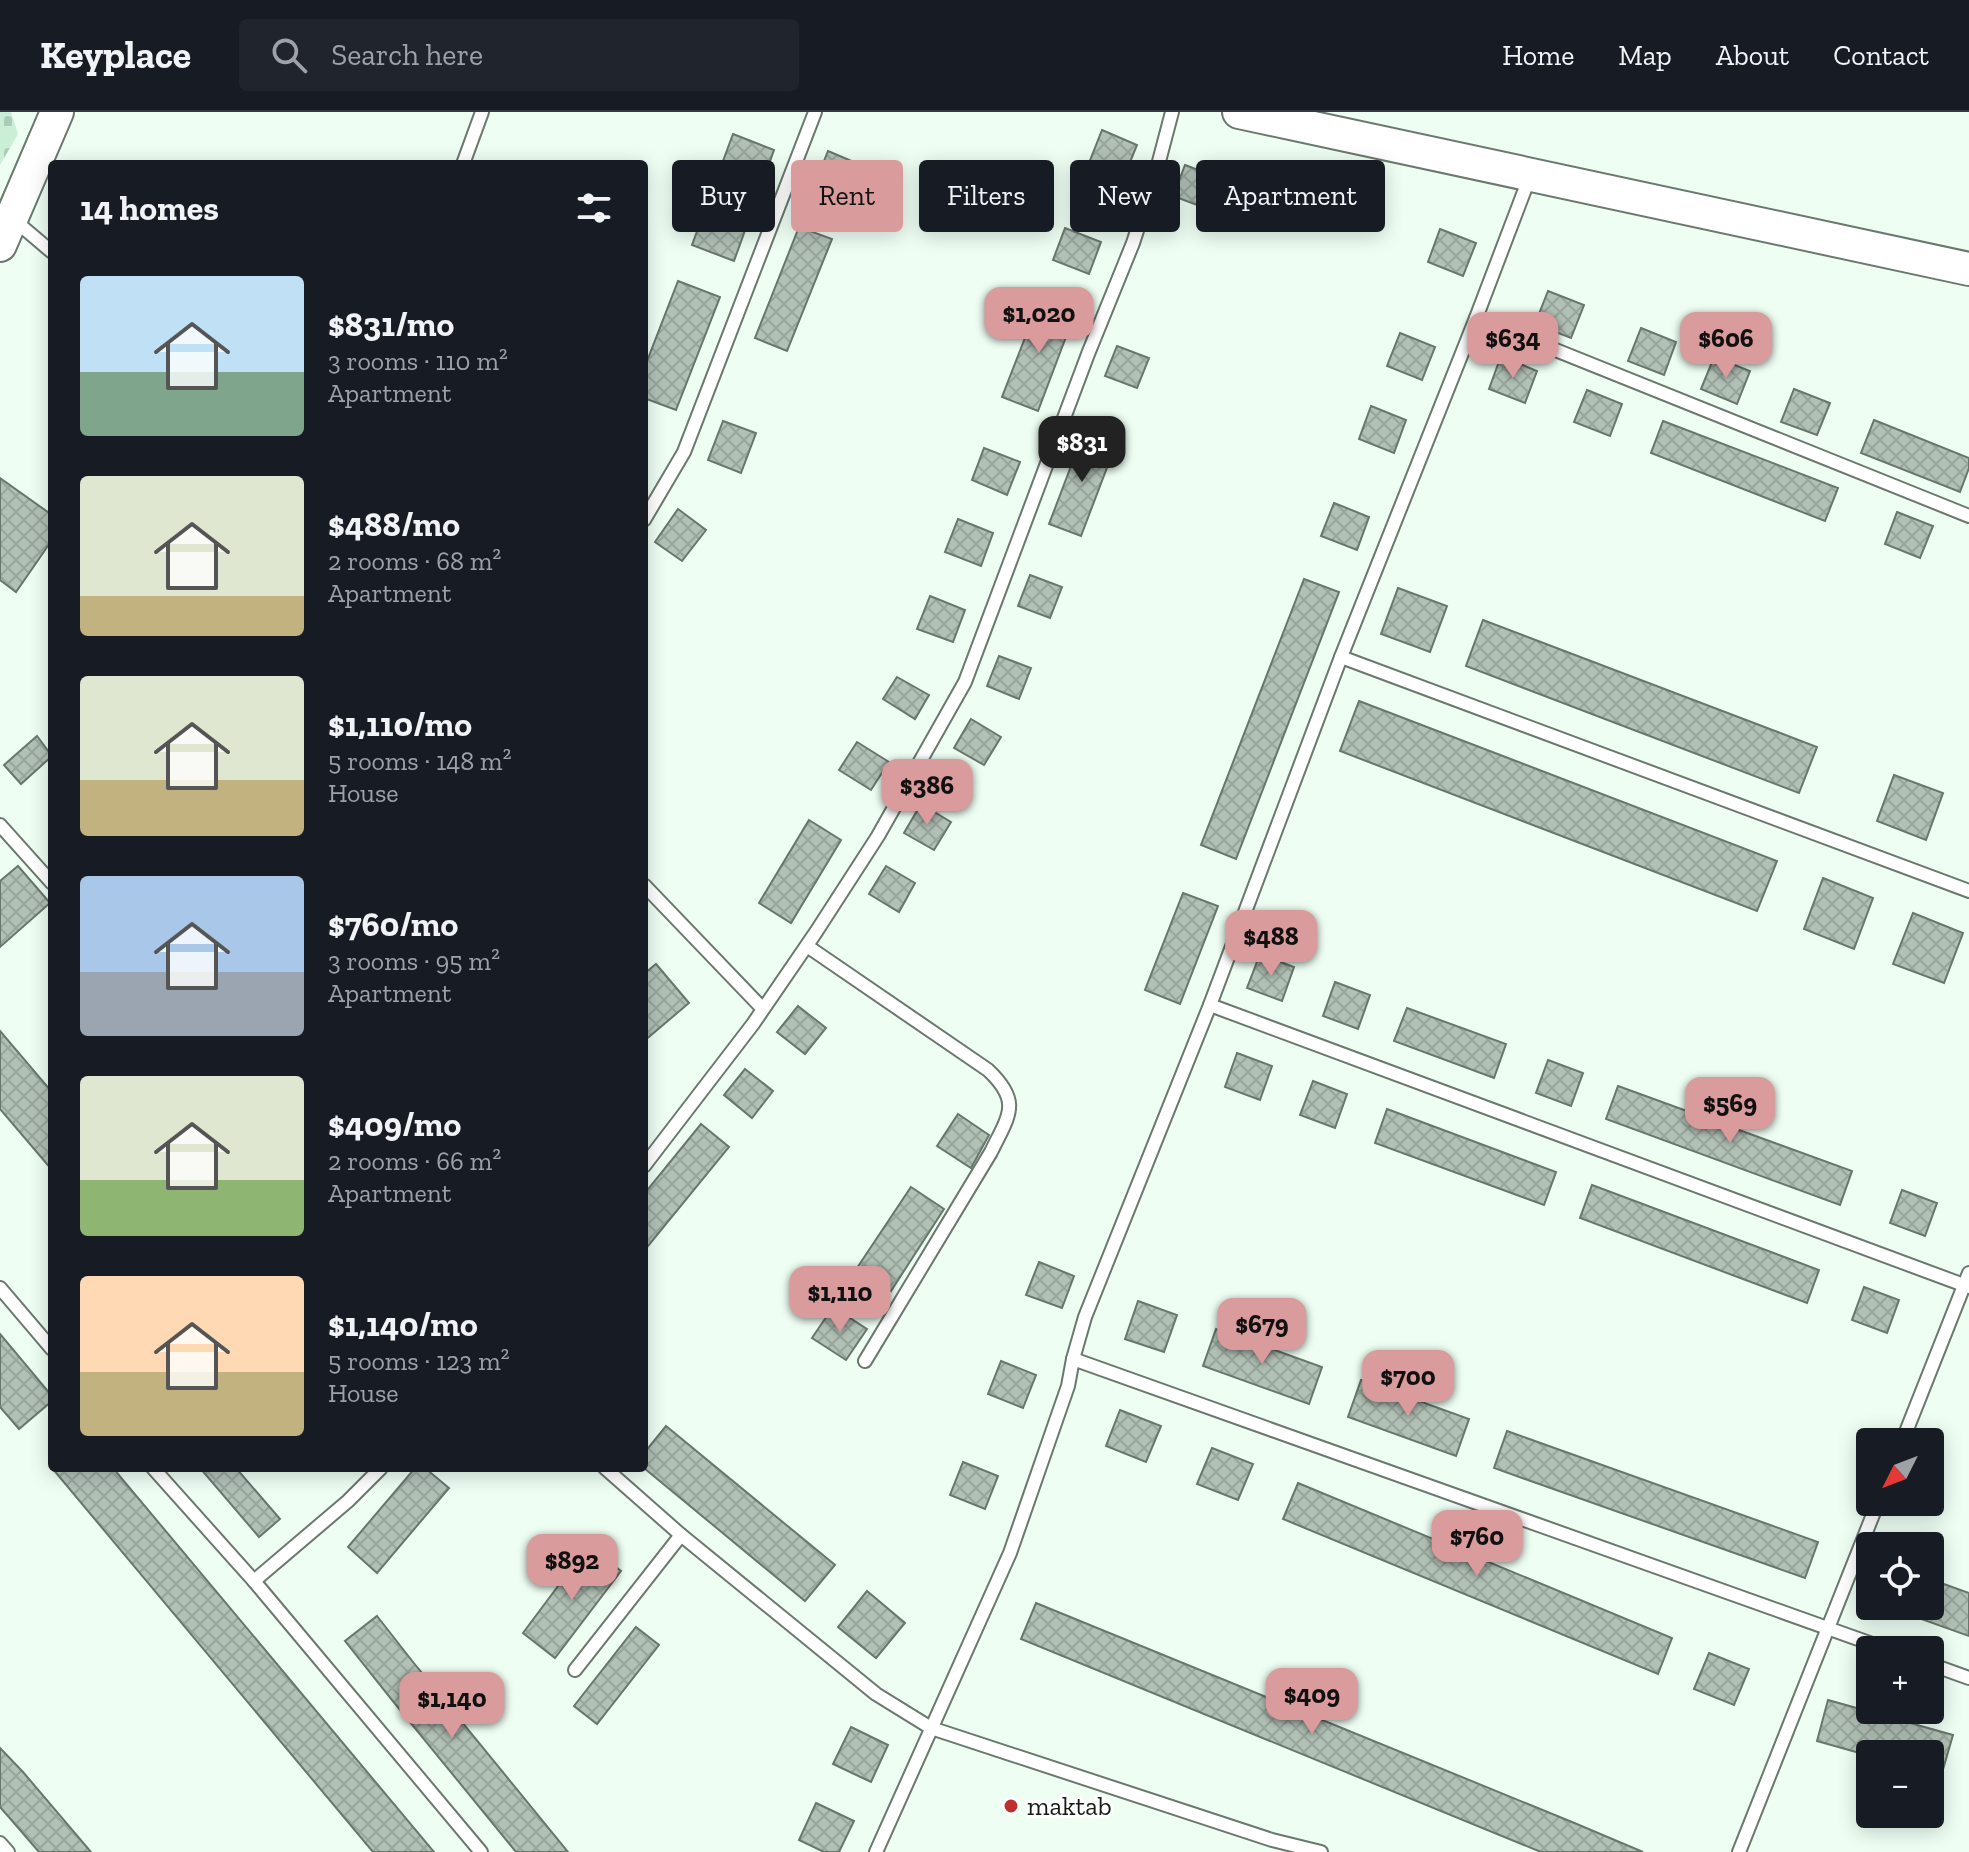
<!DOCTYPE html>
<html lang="en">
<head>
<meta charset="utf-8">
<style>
  :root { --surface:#171b24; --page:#20242c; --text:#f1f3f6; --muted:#9ea1a6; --line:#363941; --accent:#da9b9c }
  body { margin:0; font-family:"Zilla Slab",serif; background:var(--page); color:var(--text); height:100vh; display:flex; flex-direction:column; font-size:30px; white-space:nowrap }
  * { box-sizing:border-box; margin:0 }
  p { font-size:26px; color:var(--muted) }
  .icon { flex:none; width:44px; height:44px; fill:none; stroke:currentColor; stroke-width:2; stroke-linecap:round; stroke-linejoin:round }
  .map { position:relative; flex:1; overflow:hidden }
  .details { position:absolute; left:48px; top:48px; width:600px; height:1312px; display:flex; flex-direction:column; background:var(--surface); border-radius:8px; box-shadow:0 4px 20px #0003 }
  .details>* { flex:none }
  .hud { position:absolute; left:672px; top:48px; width:760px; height:72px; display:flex; gap:16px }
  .needle { width:52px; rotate:228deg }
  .fabs { position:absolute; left:1856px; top:1316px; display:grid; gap:16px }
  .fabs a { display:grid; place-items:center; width:88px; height:88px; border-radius:8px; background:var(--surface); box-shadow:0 4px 20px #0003; font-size:40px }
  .price { position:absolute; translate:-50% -68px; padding:0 18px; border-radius:16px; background:var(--accent); color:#111; font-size:26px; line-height:52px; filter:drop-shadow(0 2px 4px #0008) }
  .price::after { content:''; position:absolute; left:50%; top:48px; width:24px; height:18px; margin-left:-12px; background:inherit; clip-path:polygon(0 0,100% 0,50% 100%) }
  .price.on { background:#222; color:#fff }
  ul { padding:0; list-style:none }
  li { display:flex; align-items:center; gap:24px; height:200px; padding:0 32px }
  li span { display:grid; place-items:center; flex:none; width:224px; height:160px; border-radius:8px; color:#555 }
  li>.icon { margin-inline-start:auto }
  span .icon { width:96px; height:96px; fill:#fffc; stroke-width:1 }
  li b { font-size:34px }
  h2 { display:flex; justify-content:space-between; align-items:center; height:96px; padding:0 32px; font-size:34px }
  .tag { padding:0 28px; border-radius:8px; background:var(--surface); box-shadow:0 4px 20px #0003; font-size:28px; line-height:72px }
  .tag.on { background:var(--accent); color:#111 }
  header { display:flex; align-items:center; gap:48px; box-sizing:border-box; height:112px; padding:0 40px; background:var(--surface); border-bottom:2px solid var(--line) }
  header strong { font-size:38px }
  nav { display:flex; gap:44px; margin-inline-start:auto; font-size:28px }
  .search { width:560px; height:72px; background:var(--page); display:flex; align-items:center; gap:20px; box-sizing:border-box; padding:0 28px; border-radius:8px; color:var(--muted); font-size:30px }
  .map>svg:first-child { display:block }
</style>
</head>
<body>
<header>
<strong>Keyplace</strong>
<div class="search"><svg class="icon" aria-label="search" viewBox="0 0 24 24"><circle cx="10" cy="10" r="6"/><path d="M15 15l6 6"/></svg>Search here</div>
<nav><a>Home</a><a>Map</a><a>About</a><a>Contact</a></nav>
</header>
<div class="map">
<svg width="1969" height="1740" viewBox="0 0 1969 1740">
  <defs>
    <pattern id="cemetery-stones" width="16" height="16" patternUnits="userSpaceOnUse" patternTransform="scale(2)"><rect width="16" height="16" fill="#cbeed6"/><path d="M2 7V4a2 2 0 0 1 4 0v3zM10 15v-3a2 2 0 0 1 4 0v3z" fill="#adccb7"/></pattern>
    <pattern id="building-cross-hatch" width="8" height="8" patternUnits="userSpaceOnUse" patternTransform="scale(2)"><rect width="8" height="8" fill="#b2c1b6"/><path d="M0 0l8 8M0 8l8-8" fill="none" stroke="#98a59c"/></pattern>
  </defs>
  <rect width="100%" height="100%" fill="#eefef3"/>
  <polygon fill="url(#cemetery-stones)" points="0,0 11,0 18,22 0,53"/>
  <g fill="url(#building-cross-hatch)" stroke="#68766c" stroke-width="2">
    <polygon points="1102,18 1137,33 1124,65 1089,51"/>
    <polygon points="733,22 774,38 734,149 692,133"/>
    <polygon points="828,39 861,53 845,92 812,79"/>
    <polygon points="1185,53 1217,65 1205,96 1173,84"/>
    <polygon points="799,115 832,127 787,239 755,226"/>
    <polygon points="1065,116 1101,130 1089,162 1053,148"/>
    <polygon points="1440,117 1476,131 1463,164 1428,150"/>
    <polygon points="678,169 720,185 676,298 644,286 644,257"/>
    <polygon points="1548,179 1584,193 1571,226 1535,212"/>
    <polygon points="1040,187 1075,201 1038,299 1002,285"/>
    <polygon points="1641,216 1676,230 1664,263 1628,249"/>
    <polygon points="1400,221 1435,235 1422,268 1387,254"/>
    <polygon points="1117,234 1149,246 1137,276 1105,264"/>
    <polygon points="1501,244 1537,259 1525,291 1489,277"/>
    <polygon points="1714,245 1750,259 1737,292 1701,277"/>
    <polygon points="1794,277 1830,291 1817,323 1781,310"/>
    <polygon points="1587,278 1622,292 1610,324 1574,310"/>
    <polygon points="1371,294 1406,308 1394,341 1359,327"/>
    <polygon points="1874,308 1969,346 1969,356 1960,380 1861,341"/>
    <polygon points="723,309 756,321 741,361 708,348"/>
    <polygon points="1663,309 1838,376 1825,409 1651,341"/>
    <polygon points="1084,320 1116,332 1081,424 1049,412"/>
    <polygon points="984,336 1020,350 1007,383 972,368"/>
    <polygon points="0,366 52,403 52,428 16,480 0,468"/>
    <polygon points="1334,391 1369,405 1357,438 1321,424"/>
    <polygon points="678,397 706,418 682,449 655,430"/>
    <polygon points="1897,400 1933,414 1920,446 1885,432"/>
    <polygon points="958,407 993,421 981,454 945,440"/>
    <polygon points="1030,463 1062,475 1050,506 1018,494"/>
    <polygon points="1304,467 1339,480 1236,747 1201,733"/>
    <polygon points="1398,476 1447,494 1430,540 1381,522"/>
    <polygon points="930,484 965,498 953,530 917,517"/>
    <polygon points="1483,508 1817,635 1799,681 1466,554"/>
    <polygon points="999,544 1031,556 1019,587 987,574"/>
    <polygon points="897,565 929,583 915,607 883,587"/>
    <polygon points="1359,589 1777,749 1757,799 1340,639"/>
    <polygon points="971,607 1001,625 984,653 954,636"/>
    <polygon points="37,624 52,644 21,672 4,653"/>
    <polygon points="857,630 889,650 871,678 839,658"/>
    <polygon points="1894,663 1943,681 1926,728 1877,709"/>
    <polygon points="921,692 951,710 934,738 904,721"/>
    <polygon points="809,708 841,728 791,811 759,791"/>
    <polygon points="18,754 50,791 0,835 0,769"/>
    <polygon points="886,754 915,771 899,800 869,782"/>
    <polygon points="1823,766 1873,786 1854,837 1804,817"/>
    <polygon points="1183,781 1218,794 1180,892 1145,878"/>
    <polygon points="1913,801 1963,821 1944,871 1893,852"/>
    <polygon points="1260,842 1294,855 1282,889 1247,876"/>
    <polygon points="656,852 689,891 644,929 644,862"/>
    <polygon points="1335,870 1370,883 1358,917 1323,904"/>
    <polygon points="798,894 826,916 805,942 777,920"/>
    <polygon points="1407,896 1506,932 1494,966 1394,929"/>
    <polygon points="0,919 52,980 52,1058 0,997"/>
    <polygon points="1237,941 1272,954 1260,988 1225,975"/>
    <polygon points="1548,948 1583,961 1571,994 1536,981"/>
    <polygon points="745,957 773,979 752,1006 724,983"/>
    <polygon points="1313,969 1347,982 1335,1016 1300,1003"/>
    <polygon points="1618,974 1852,1059 1840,1093 1606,1007"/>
    <polygon points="1387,997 1556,1060 1544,1093 1375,1031"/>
    <polygon points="958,1002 989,1023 971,1056 937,1034"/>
    <polygon points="701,1012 729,1035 644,1139 644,1082"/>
    <polygon points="1592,1073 1819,1158 1807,1191 1580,1106"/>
    <polygon points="911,1075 944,1097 891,1179 857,1156"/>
    <polygon points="1902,1078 1937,1091 1925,1124 1890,1111"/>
    <polygon points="1039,1150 1074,1164 1062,1196 1026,1183"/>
    <polygon points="1864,1175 1899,1188 1887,1221 1852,1208"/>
    <polygon points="1138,1189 1177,1203 1164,1240 1125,1227"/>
    <polygon points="833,1195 867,1217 846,1248 812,1226"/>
    <polygon points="1216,1217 1322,1255 1309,1292 1203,1254"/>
    <polygon points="0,1222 52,1284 52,1289 19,1317 0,1295"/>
    <polygon points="1001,1249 1036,1263 1023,1296 988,1282"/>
    <polygon points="1361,1268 1469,1307 1456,1344 1348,1305"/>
    <polygon points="1120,1298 1161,1314 1146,1350 1106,1334"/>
    <polygon points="666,1314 835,1453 805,1489 644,1356 644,1341"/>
    <polygon points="1507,1319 1818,1430 1805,1466 1494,1356"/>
    <polygon points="1212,1336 1253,1352 1238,1388 1197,1372"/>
    <polygon points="963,1350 998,1364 985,1397 950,1383"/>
    <polygon points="52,1356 113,1356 434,1740 373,1740"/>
    <polygon points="200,1356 236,1356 280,1407 259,1425"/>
    <polygon points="415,1356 425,1356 449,1376 377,1461 348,1435"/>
    <polygon points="1298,1371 1672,1526 1658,1562 1283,1407"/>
    <polygon points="588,1434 621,1459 555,1546 523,1521"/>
    <polygon points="1930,1467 1969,1481 1969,1524 1893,1497 1894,1494 1930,1494"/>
    <polygon points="867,1479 905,1511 876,1546 838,1515"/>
    <polygon points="1036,1491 1572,1710 1643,1740 1541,1740 1021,1527"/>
    <polygon points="377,1504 413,1550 568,1740 516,1740 392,1588 345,1529"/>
    <polygon points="636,1515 659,1533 597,1612 574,1594"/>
    <polygon points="1709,1541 1749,1557 1734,1593 1694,1577"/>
    <polygon points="1828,1588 1953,1623 1935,1685 1930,1684 1930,1642 1863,1642 1817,1629"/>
    <polygon points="851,1615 888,1633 871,1670 833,1652"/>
    <polygon points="0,1636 23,1660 91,1740 39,1740 0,1695"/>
    <polygon points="816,1691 854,1709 839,1740 824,1740 799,1728"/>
  </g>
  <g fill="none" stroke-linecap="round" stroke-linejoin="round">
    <defs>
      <g id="service">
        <polyline points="463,52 482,0"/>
        <polyline points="13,107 52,140"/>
        <polyline points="1476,206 1969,404"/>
        <polyline points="644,408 684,340 815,0"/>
        <polyline points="1341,545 1969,779"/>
        <polyline points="0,713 52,771"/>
        <polyline points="644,773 763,897"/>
        <path d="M807 834 988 958C1022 990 1009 1003 991 1040L865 1249"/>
        <polyline points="1210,893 1969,1175"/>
        <polyline points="644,1054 753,912 816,820 878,724 965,570 1088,242 1133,131 1157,57 1172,0"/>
        <polyline points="0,1176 52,1237"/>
        <polyline points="1073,1247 1889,1538"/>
        <polyline points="1902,1330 1969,1161"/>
        <polyline points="153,1356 254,1469 481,1740"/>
        <polyline points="605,1356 681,1423 876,1582 931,1616 1272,1728 1321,1740"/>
        <polyline points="254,1469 348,1389 381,1356"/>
        <polyline points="1930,1552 1969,1566"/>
        <polyline points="575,1558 681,1423"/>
        <polyline points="0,1731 8,1740"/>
        <polyline points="876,1740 1010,1441 1068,1274 1073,1247 1085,1205 1210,893 1341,545 1476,206 1530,64"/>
        <polyline points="1739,1740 1878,1390"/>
      </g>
      <g id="tertiary">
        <polyline points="1239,0 1969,157"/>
        <polyline points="0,133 57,0"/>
      </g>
    </defs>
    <use href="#service" stroke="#6a786e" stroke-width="16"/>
    <use href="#tertiary" stroke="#6a786e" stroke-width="36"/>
    <use href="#service" stroke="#fff" stroke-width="12"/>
    <use href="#tertiary" stroke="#fff" stroke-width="32"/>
  </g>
  <circle fill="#be2f2e" stroke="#fff" stroke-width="3" cx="1011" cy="1694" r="8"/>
  <g text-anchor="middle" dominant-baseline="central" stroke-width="6" stroke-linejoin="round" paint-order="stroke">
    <g font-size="26" fill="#141a16" stroke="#fff" text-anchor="start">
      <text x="1027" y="1694">maktab</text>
    </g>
  </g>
</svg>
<div class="fabs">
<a><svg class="needle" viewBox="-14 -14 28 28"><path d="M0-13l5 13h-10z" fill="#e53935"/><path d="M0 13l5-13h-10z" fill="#9ea1a6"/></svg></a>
<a><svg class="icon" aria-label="locate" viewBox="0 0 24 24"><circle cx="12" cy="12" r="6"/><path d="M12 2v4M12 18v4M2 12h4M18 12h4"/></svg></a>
<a>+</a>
<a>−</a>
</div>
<b class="price" style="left:1039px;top:243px">$1,020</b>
<b class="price" style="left:1513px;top:268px">$634</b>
<b class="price" style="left:1726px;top:268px">$606</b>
<b class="price on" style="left:1082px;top:372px">$831</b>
<b class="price" style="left:927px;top:715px">$386</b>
<b class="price" style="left:1271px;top:866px">$488</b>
<b class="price" style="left:1730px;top:1033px">$569</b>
<b class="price" style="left:840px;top:1222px">$1,110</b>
<b class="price" style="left:1262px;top:1254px">$679</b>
<b class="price" style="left:1408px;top:1306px">$700</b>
<b class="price" style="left:1477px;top:1466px">$760</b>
<b class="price" style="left:572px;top:1490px">$892</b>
<b class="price" style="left:1312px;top:1624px">$409</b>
<b class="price" style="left:452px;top:1628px">$1,140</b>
<div class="hud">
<a class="tag">Buy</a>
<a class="tag on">Rent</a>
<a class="tag">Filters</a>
<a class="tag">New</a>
<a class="tag">Apartment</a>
</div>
<section class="details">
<h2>14 homes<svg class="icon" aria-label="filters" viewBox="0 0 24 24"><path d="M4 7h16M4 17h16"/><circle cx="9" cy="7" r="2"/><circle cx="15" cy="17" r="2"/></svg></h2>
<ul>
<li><span style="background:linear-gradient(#bfe0f5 60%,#7fa58c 0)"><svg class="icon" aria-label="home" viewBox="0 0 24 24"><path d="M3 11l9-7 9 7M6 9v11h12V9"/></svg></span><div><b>$831/mo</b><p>3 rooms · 110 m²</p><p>Apartment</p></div></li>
<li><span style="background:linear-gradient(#dfe7d0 75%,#c2b280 0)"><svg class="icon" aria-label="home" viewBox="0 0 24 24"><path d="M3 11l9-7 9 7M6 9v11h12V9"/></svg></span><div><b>$488/mo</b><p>2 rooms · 68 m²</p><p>Apartment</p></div></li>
<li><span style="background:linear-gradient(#dfe7d0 65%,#c2b280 0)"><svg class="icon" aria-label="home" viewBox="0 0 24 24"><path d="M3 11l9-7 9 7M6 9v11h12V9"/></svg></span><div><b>$1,110/mo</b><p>5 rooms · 148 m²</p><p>House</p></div></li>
<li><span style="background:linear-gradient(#a9c7e8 60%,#9aa5b1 0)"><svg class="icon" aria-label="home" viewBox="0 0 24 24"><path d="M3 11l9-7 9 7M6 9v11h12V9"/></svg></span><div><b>$760/mo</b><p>3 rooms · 95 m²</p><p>Apartment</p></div></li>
<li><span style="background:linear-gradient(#dfe7d0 65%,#8fb573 0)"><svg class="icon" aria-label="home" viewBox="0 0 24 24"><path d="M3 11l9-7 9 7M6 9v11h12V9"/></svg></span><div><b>$409/mo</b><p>2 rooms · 66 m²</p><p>Apartment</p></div></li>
<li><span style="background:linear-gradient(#ffd9b3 60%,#c2b280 0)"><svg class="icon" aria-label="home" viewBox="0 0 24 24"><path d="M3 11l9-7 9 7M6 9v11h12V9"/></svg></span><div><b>$1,140/mo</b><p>5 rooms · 123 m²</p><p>House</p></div></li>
</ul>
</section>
</div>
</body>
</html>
